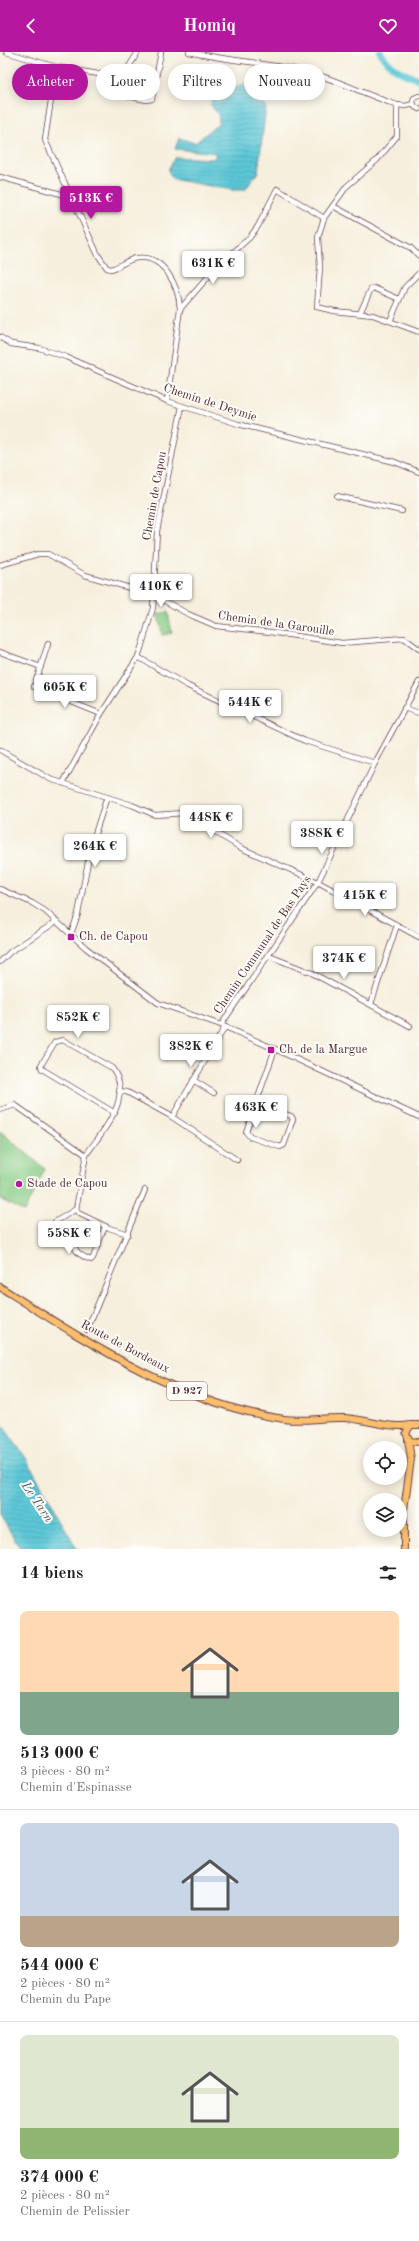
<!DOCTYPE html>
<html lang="fr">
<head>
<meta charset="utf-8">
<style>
  :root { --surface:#fff; --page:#f6f6f6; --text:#202124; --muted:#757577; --line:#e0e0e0; --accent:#b5179e }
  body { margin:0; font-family:"Old Standard TT",serif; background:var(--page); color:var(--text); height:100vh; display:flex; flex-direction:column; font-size:15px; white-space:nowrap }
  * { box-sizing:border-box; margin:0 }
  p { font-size:13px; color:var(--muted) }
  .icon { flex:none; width:22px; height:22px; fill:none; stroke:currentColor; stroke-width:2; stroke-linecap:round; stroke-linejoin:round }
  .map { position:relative; height:1497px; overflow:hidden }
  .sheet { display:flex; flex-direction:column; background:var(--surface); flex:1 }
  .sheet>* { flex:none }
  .guide { position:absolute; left:12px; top:12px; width:395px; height:36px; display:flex; gap:8px }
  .fabs { position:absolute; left:363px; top:1389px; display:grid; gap:8px }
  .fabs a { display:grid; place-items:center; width:44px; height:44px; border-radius:50%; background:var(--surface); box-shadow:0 2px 10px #0003; font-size:20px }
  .price { position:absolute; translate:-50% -34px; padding:0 9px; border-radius:4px; background:#fff; color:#222; font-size:13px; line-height:26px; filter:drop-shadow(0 1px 2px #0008) }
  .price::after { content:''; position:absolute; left:50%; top:24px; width:12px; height:9px; margin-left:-6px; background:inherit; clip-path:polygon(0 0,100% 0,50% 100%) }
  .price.active { background:var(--accent); color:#fff }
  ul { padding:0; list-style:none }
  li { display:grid; align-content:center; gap:8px; height:212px; padding:0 20px }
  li+li { border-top:1px solid var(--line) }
  li span { display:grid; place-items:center; height:124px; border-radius:8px; color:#555 }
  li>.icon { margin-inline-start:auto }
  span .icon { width:72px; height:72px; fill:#fffc; stroke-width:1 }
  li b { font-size:17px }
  h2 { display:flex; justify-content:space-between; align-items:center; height:48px; padding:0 20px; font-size:17px }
  .chip { padding:0 14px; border-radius:18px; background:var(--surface); box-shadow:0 2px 10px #0003; font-size:14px; line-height:36px }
  .chip.active { background:var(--accent); color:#fff }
  header { display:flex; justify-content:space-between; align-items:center; height:52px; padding:0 20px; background:var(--accent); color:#fff; font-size:18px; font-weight:800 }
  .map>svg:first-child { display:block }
</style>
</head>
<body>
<header><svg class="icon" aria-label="back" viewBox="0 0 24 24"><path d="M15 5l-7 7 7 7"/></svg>Homiq<svg class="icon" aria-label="heart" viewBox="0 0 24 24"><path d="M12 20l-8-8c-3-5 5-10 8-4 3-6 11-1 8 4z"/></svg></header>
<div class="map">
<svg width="419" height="1497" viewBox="0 0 419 1497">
  <defs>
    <pattern id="water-rules" width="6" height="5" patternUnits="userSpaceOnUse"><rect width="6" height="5" fill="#5cc7d7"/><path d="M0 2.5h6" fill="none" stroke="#52aab9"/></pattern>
  </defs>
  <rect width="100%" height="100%" fill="#fdfcf7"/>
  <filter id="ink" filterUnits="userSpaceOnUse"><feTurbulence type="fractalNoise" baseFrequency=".025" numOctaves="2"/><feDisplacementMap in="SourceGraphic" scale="8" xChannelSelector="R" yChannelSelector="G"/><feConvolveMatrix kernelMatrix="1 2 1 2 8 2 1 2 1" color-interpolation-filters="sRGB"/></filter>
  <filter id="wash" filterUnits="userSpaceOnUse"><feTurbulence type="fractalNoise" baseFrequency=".012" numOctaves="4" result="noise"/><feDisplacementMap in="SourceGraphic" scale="16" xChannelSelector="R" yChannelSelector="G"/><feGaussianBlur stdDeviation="0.9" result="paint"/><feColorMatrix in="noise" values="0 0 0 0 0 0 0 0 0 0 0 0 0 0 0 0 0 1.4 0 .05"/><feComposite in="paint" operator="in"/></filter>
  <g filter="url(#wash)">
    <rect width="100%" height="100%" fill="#f6efdd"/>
    <g fill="#87cc85" stroke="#687658">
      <polygon points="168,560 172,581 162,583 158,562"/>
      <polygon points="0,1079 45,1117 24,1160 0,1147"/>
    </g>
    <g fill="url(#water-rules)" stroke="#537381">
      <path d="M247 31C250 45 254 48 266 54L258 120 245 138H232L172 127 168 118 175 105 214 107 216 101 175 97 179 86 195 91 218 72 219 64 211 53 212 44 220 38 233 37Z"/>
      <polygon points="0,1370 26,1406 77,1497 21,1497 0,1463"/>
    </g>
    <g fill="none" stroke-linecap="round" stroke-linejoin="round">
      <path stroke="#5cc7d7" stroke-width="7" d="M380 0C390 16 402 22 419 27"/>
    </g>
  </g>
  <g filter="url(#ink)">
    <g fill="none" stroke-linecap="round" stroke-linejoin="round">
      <defs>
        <g id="minor">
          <polyline points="6,0 56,15 117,25 125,21 138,0"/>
          <path d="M189 0C229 9 271 11 311 21 341 29 368 44 397 53L406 54 413 52"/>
          <path d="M56 15 45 88 98 203 107 216 111 217C119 215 128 207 137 206 164 202 179 235 180 257"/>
          <polyline points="122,23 128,44 146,48 152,47 161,0"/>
          <polyline points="419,44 414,46 413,50 415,55 419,57"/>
          <polyline points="0,125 72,145"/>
          <polyline points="333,154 411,196 419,204"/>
          <polyline points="324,166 318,185 320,215 317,255 334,259 373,263 419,280"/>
          <polyline points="360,261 371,237 374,236 399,247"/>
          <polyline points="390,269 405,235 419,221"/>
          <polyline points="0,285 11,292 39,296 66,305 167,349 238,372 395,410 419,420"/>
          <polyline points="167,349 180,257 215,217 250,185 258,174 277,137 324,166 347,134 377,108 397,84 397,53"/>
          <polyline points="337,444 402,459"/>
          <polyline points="0,513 38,502 48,502 85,523 154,543 188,562 216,574 270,580 342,591 404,586 419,597"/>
          <polyline points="48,592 34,635 101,662"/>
          <polyline points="0,600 41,615"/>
          <polyline points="138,605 188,634 305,689 375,711"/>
          <polyline points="404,656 419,661"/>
          <polyline points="0,698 50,727 132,753 155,763 184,761 241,796 318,830 419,885"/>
          <polyline points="63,731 101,662 138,605 142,593 153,556 157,479 182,354"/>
          <polyline points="0,837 32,851 45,859 86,896 158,951 221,973 275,997 419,1065"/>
          <polyline points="71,882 78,862 91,794 107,745"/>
          <polyline points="269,904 312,921 410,974"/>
          <polyline points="0,910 10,900 57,869"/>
          <polyline points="371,952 397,873"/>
          <polyline points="221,973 318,830 375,711 419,630"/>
          <polyline points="193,1028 214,1041"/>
          <polyline points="119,1039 127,1040 169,1063 237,1108"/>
          <polyline points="257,1052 291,1064 293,1067 284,1093 280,1095 250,1085 246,1080 275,997"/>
          <polyline points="0,1058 15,1053 86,1103 76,1157 78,1161 109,1176 128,1182"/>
          <polyline points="172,1065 225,975"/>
          <path d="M86 1103C102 1079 135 1046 112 1016L63 988 55 990 41 1013 42 1017 115 1061"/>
          <path d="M76 1157 55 1170 57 1174 71 1182C75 1199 75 1201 91 1208L93 1206 105 1174"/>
          <polyline points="87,1278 145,1138"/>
        </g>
        <g id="major">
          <path d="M0 1235C85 1289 182 1353 284 1367 304 1370 324 1365 345 1366 366 1367 389 1377 411 1373"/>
          <polyline points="419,1373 411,1373 406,1381 410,1389 419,1390"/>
          <polyline points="404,1497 404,1458 411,1407 408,1388"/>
        </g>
      </defs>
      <use href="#minor" stroke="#643e46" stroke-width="6"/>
      <use href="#major" stroke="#643e46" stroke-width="8"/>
      <use href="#minor" stroke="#fff" stroke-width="4.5"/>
      <use href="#major" stroke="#fabe6d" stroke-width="6"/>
    </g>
  </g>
  <g fill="#b5179e" stroke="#fdfcf7" stroke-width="1.5">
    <rect x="67" y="881" width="8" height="8" rx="2"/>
    <rect x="267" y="994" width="8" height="8" rx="2"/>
    <circle cx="19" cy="1132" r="4"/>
  </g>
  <g text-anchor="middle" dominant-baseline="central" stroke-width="4" stroke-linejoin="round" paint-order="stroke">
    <rect fill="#fdfcf7" stroke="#806168" stroke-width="1" x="167" y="1330" width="40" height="18" rx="3"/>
    <g font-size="11" font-weight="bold" fill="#4a1f2b">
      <text x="187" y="1339">D 927</text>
    </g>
    <g font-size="12" fill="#4a1f2b" stroke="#fdfcf7">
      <text transform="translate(210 351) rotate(18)">Chemin de Deymie</text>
      <text transform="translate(155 444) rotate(-80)">Chemin de Capou</text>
      <text transform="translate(276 572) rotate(8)">Chemin de la Garouille</text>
      <text transform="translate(263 893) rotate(-56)">Chemin Communal de Bas Pays</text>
      <text transform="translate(125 1295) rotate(28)">Route de Bordeaux</text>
    </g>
    <g font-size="12" fill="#4a1f2b" stroke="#fdfcf7" text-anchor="start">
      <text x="79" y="885">Ch. de Capou</text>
      <text x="279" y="998">Ch. de la Margue</text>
      <text x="27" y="1132">Stade de Capou</text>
    </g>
    <g font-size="13" font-style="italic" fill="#505a67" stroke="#fdfcf7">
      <text transform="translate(37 1450) rotate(56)">Le Tarn</text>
    </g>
  </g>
</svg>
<div class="fabs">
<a><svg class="icon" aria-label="locate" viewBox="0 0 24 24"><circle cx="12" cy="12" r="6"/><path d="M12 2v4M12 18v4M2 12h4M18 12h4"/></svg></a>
<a><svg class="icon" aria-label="layers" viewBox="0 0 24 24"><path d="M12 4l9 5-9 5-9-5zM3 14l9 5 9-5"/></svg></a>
</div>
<b class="price active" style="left:91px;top:168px">513K €</b>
<b class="price" style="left:213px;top:233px">631K €</b>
<b class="price" style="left:161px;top:556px">410K €</b>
<b class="price" style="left:65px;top:657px">605K €</b>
<b class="price" style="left:250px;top:672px">544K €</b>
<b class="price" style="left:211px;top:787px">448K €</b>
<b class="price" style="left:322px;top:803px">388K €</b>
<b class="price" style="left:95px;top:816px">264K €</b>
<b class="price" style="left:365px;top:865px">415K €</b>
<b class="price" style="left:344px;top:928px">374K €</b>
<b class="price" style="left:78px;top:987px">852K €</b>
<b class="price" style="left:191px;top:1016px">382K €</b>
<b class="price" style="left:256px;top:1077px">463K €</b>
<b class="price" style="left:69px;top:1203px">558K €</b>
<div class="guide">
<a class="chip active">Acheter</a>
<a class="chip">Louer</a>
<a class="chip">Filtres</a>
<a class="chip">Nouveau</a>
</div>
</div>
<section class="sheet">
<h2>14 biens<svg class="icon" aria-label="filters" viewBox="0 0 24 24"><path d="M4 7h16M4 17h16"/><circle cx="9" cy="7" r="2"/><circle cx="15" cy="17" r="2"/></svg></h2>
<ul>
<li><span style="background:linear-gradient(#ffd9b3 65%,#7fa58c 0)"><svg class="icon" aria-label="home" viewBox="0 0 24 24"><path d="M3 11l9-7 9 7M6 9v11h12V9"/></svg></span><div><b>513 000 €</b><p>3 pièces · 80 m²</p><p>Chemin d'Espinasse</p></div></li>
<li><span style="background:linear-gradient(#c9d6e8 75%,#b9a48a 0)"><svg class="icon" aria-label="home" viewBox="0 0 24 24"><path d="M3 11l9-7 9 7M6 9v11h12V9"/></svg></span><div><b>544 000 €</b><p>2 pièces · 80 m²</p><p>Chemin du Pape</p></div></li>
<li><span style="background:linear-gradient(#dfe7d0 75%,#8fb573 0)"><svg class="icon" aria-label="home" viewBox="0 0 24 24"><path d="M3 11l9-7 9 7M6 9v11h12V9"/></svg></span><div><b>374 000 €</b><p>2 pièces · 80 m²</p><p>Chemin de Pelissier</p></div></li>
</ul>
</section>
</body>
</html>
